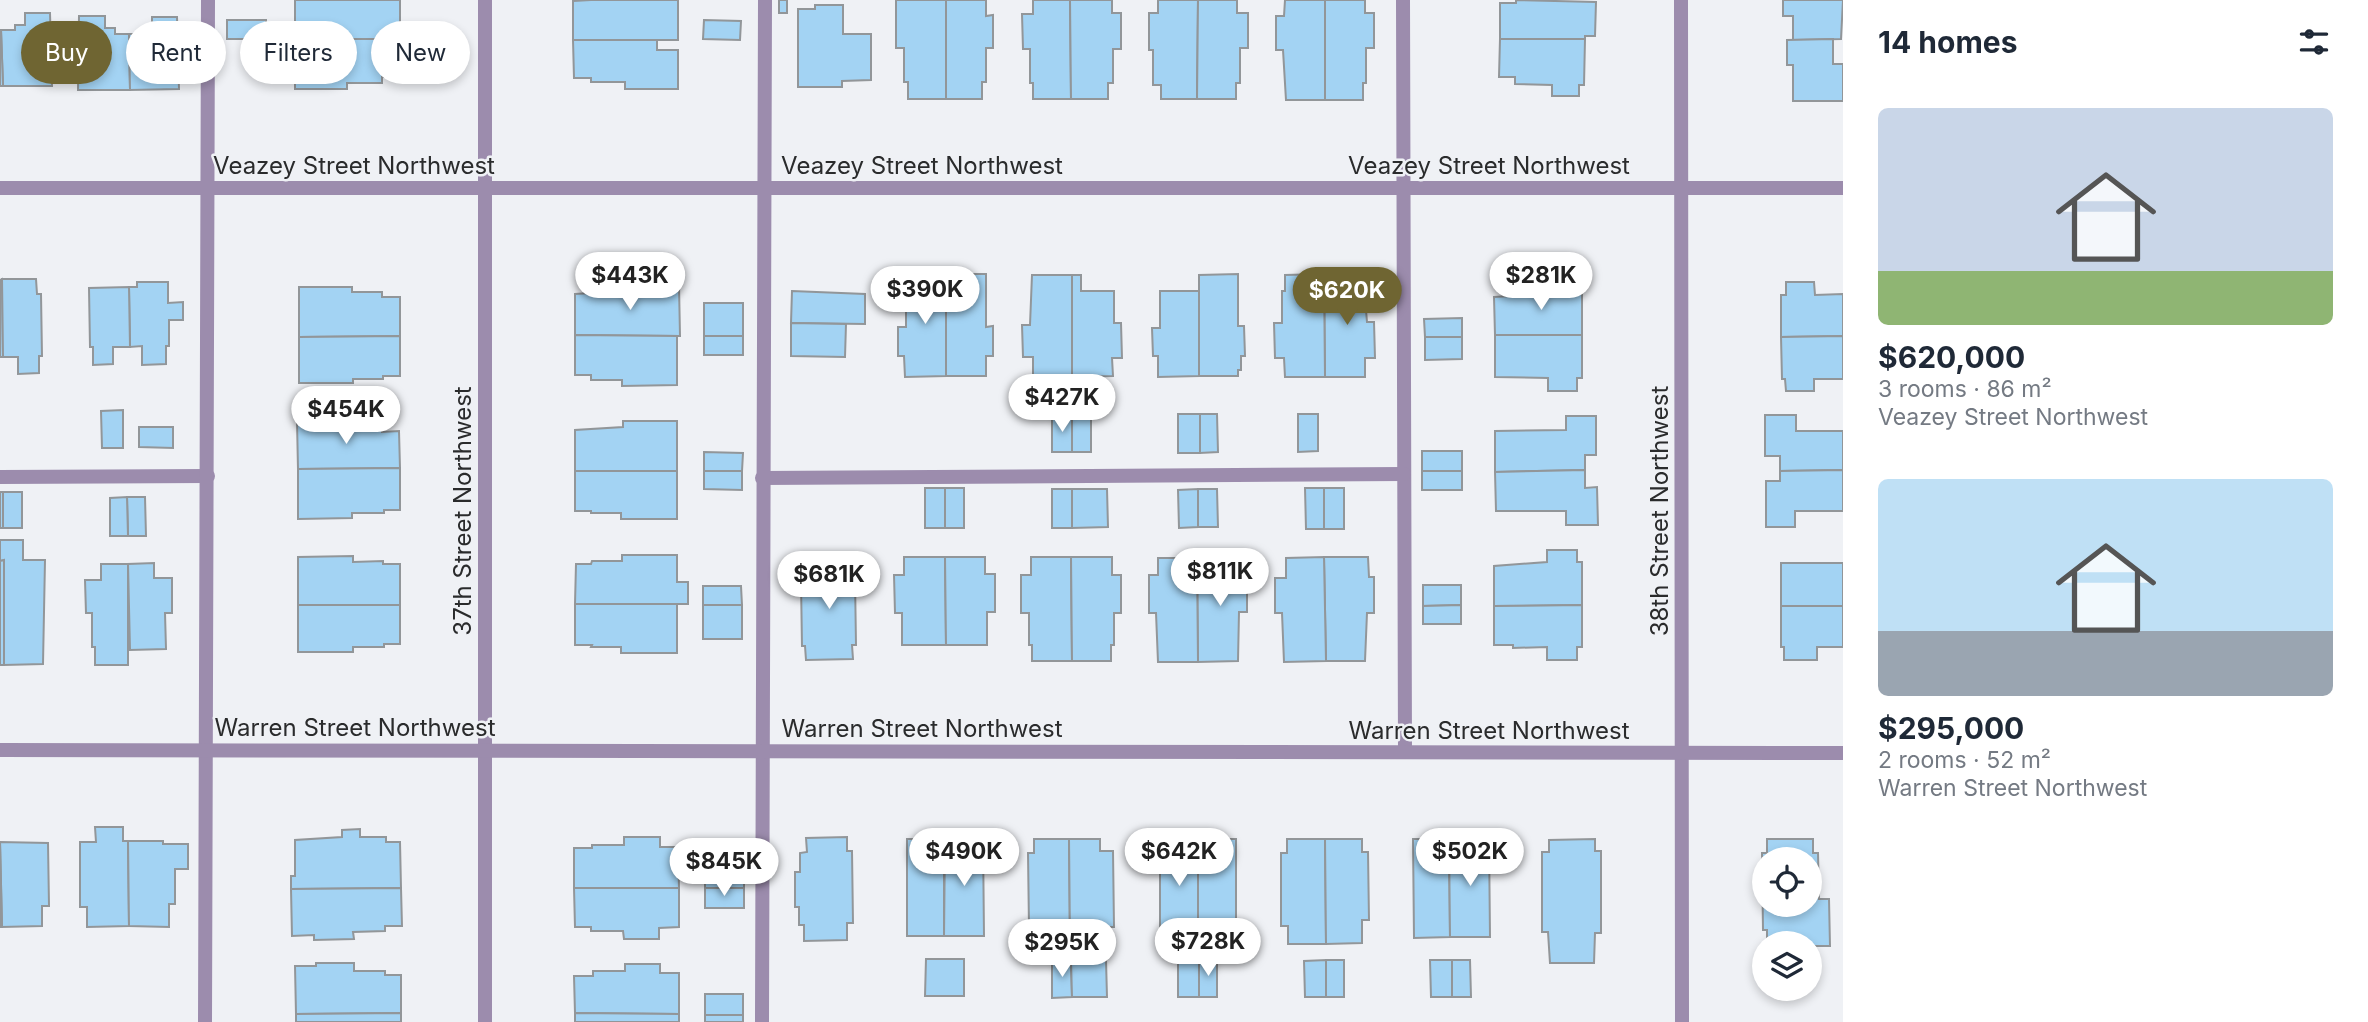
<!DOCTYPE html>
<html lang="en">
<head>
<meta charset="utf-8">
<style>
  :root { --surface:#fff; --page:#f2f2f3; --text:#1f2937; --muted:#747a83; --accent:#6f6532 }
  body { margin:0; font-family:Inter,sans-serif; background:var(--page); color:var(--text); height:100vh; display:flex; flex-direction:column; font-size:26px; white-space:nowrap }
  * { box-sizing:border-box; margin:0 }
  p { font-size:23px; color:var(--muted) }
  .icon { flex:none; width:38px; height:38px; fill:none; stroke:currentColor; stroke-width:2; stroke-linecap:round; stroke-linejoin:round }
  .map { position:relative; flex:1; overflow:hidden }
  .drawer { display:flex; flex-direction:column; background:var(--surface); width:525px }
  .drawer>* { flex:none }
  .banner { position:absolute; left:21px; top:21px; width:665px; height:63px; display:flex; gap:14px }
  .tools { position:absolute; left:1752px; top:847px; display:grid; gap:14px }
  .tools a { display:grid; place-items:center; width:70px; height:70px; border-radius:50%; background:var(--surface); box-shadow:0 4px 10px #0003; font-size:35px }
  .price { position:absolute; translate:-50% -60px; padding:0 16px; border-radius:24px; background:#fff; color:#222; font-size:23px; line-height:46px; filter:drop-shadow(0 2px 4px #0008) }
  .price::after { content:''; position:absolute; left:50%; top:42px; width:21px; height:16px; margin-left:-10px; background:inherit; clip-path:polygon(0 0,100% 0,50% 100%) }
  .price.active { background:var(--accent); color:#fff }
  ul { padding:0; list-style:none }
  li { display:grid; align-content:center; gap:14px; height:371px; padding:0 35px }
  li span { display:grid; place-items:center; height:217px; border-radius:10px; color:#555 }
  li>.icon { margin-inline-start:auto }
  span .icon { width:126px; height:126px; fill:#fffc; stroke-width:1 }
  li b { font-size:30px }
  h2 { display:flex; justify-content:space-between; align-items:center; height:84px; padding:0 35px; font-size:30px }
  .tag { padding:0 24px; border-radius:32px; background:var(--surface); box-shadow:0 4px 10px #0003; font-size:24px; line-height:63px }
  .tag.active { background:var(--accent); color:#fff }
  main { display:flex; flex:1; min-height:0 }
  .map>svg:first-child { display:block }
</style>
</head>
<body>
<main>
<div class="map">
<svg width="1843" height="1022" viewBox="0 0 1843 1022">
  <rect width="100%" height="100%" fill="#eff1f5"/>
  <g fill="#a3d3f3" stroke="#929699" stroke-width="2" fill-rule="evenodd">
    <rect x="295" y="0" width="105" height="39"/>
    <polygon points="591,0 678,0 678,40 573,40 573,1"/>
    <rect x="779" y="0" width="8" height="13"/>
    <polygon points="896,0 946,0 946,99 908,99 908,82 904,82 904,48 896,48"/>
    <polygon points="946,0 986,0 986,16 993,15 993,48 986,48 986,82 982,82 982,99 946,99"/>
    <polygon points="1033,0 1070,0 1071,99 1033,99 1033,83 1030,83 1030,49 1023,49 1022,14 1033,14"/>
    <polygon points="1070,0 1112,0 1112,13 1121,13 1121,49 1113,49 1113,83 1108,83 1108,99 1071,99"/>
    <polygon points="1158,0 1198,0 1197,99 1161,99 1161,85 1153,85 1153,50 1149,50 1149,13 1158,13"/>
    <polygon points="1198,0 1237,0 1237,13 1248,13 1248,48 1240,48 1240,83 1236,83 1236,99 1197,99"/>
    <polygon points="1285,0 1325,0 1325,100 1286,100 1283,50 1276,50 1276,16 1284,16"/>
    <polygon points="1325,0 1365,0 1365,13 1374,13 1374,48 1366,48 1366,83 1363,83 1363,100 1325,100"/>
    <polygon points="1516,0 1596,2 1595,36 1585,36 1585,39 1500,39 1500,3 1516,3"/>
    <polygon points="1783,0 1843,0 1841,39 1793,40 1793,16 1783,16"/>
    <polygon points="815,5 843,5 843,34 871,34 871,80 842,81 842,87 798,87 798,9 815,9"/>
    <polygon points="25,13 50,13 52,86 3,86 1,30 15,30 15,25 25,25"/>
    <polygon points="79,16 105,16 105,28 115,28 115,34 129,34 130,90 78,90"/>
    <polygon points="152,17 177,17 179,89 130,90 129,34 142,34 142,28 152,28"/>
    <rect x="227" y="20" width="39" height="19"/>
    <polygon points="704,20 741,21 740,40 703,39"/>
    <polygon points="0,30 1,30 3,86 0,86"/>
    <polygon points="295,39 400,39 400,77 382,77 382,83 347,83 347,89 295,89"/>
    <polygon points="1500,39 1585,39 1584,85 1579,85 1579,96 1552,96 1552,85 1515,84 1515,77 1499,77"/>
    <polygon points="1833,39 1833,64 1843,64 1843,101 1793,101 1793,65 1787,65 1787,40"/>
    <polygon points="573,40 657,40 657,50 678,50 678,89 625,89 625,82 591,82 591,78 574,78"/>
    <polygon points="906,274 946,274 946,376 905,377 904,356 898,356 898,327 906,327"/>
    <polygon points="946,274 986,274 986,327 993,326 993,356 986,356 986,376 946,376"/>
    <polygon points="1238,274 1238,326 1244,326 1245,356 1241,356 1241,370 1238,370 1238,376 1199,376 1199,275"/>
    <polygon points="1324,274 1363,274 1367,322 1374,322 1375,358 1365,358 1365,377 1325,377"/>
    <polygon points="1324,274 1325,377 1285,377 1284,358 1275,358 1274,323 1282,323 1282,291 1285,291 1285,275"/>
    <polygon points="1032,275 1072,275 1072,377 1033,377 1033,357 1023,357 1022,325 1030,325"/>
    <polygon points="1072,275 1081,275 1081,291 1114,291 1114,323 1121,323 1122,358 1112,358 1113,376 1072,377"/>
    <polygon points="2,279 3,357 0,357 0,280"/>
    <polygon points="2,279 36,279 37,294 41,294 42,356 39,356 39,373 18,374 18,357 3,357"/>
    <polygon points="137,282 168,282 168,303 183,302 183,320 169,320 169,346 166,346 166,364 142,365 142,346 130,347 129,287 137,287"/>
    <polygon points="1545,282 1577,282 1578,294 1582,294 1582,335 1495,335 1494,297 1546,294"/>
    <polygon points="1786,282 1814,282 1815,295 1843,294 1843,336 1781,337 1781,295 1786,295"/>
    <polygon points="679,285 680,336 575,335 575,294 626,291 626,286"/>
    <polygon points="129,287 130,347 113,347 113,364 93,365 93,347 90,347 89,288"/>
    <polygon points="299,287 352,287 352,292 382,292 382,297 400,297 400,336 299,337"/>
    <polygon points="792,291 865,294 865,324 791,323"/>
    <polygon points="1160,291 1199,291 1199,376 1158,377 1158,356 1153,356 1152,328 1160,328"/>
    <rect x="704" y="303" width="39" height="33"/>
    <polygon points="1462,318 1462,337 1425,337 1424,319"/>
    <polygon points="791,323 846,324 845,357 791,356"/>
    <polygon points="575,335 677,336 677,385 622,386 622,380 591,380 591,375 575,375"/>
    <polygon points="1495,335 1582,335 1582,378 1577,378 1577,391 1548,391 1548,378 1495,377"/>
    <polygon points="400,336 400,376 383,376 383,379 353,379 353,383 299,383 299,337"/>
    <rect x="704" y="336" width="39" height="19"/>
    <polygon points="1843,336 1843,379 1814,379 1814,391 1786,391 1785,379 1782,379 1781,337"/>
    <polygon points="1425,337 1462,337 1462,359 1425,360"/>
    <polygon points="123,410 123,448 102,448 101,411"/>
    <rect x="1178" y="414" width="22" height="39"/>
    <polygon points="1200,414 1217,414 1218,452 1200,453"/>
    <polygon points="1298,414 1318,414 1318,451 1298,452"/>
    <rect x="1052" y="415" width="20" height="37"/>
    <rect x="1072" y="415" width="19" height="37"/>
    <polygon points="1765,415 1796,415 1796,431 1843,431 1843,470 1780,471 1780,456 1765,456"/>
    <polygon points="1566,416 1596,416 1596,455 1585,455 1585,470 1495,472 1495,431 1566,430"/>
    <polygon points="352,420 352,427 382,427 382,432 399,431 400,468 298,469 297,421"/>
    <polygon points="623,421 677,421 677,471 575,471 575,430 623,427"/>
    <polygon points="139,427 173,427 173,448 139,447"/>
    <rect x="1422" y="451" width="40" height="20"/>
    <polygon points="704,452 743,453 742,471 704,471"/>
    <polygon points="400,468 400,510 384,510 384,513 352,513 352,518 298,519 298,469"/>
    <polygon points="1585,470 1585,488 1597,487 1598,525 1566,525 1566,511 1496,511 1495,472"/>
    <polygon points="1843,470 1843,511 1795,511 1795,527 1766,527 1766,481 1780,481 1780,471"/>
    <polygon points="575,471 677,471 677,519 621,519 621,513 591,513 591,511 575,511"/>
    <polygon points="704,471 742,471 742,490 704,489"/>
    <rect x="1422" y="471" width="40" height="19"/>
    <rect x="925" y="488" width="20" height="40"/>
    <rect x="945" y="488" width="19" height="40"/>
    <polygon points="1305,488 1324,488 1324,529 1306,529"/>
    <rect x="1324" y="488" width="20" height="41"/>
    <rect x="1052" y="489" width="20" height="39"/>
    <polygon points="1072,489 1107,489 1108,527 1072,528"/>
    <polygon points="1198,489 1198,527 1179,528 1178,490"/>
    <polygon points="1198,489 1217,489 1218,527 1198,527"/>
    <rect x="0" y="492" width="3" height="36"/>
    <rect x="3" y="492" width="19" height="36"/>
    <polygon points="127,497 145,497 146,536 128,536"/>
    <polygon points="127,497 128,536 110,536 110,498"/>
    <polygon points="0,540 23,540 23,560 45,560 43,664 4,665 4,560 0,561"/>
    <polygon points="1547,550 1577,550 1577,562 1582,562 1582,605 1494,606 1494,566 1547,562"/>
    <polygon points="622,555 677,555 677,582 688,582 688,604 575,604 576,564 591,564 592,561 622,561"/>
    <polygon points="353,556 353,562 383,561 383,564 400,564 400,605 298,605 298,557"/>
    <polygon points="904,557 945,557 946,645 902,645 902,613 895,613 894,575 904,575"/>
    <polygon points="945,557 985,557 985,574 995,574 995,612 987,612 987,645 946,645"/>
    <polygon points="1031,557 1071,557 1072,661 1032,661 1032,645 1029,645 1029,613 1021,613 1021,575 1031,575"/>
    <polygon points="1071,557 1112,557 1112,575 1121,575 1121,613 1114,613 1114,645 1111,645 1111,661 1072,661"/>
    <polygon points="1238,557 1238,575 1247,575 1247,612 1239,612 1238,661 1198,662 1197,558"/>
    <polygon points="1324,557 1368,557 1369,577 1374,577 1374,613 1367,613 1365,661 1326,661"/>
    <polygon points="1324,557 1326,661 1284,662 1282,613 1275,613 1275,578 1286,578 1286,558"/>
    <polygon points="1158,558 1197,558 1198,662 1158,662 1156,613 1149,613 1149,575 1158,575"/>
    <polygon points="4,560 4,665 0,665 0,561"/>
    <polygon points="850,561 850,578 855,578 856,645 852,645 853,659 806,660 805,646 802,646 801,582 807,581 806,562"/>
    <polygon points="154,563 154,578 172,578 172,613 165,613 166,649 130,650 128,564"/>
    <rect x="1781" y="563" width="62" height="43"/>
    <polygon points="101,564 128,564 128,665 95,665 95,647 92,647 92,613 86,613 85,580 101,580"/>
    <polygon points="1423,585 1461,585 1461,605 1423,606"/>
    <polygon points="703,586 741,586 742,605 703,605"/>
    <polygon points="575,604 677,604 677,653 621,653 621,647 591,647 592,645 575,645"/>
    <polygon points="298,605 400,605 400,644 384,644 384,647 353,647 353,652 298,652"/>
    <rect x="703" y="605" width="39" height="34"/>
    <polygon points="1461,605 1461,624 1423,624 1423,606"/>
    <polygon points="1582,605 1582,647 1577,647 1577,660 1547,660 1547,647 1513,648 1513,645 1494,645 1494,606"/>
    <polygon points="1781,606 1843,606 1843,647 1817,647 1817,660 1784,660 1784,647 1781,647"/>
    <polygon points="95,827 123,827 123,841 128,841 129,926 87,927 87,907 80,907 80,842 96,842"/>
    <polygon points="360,829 360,837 386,837 386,842 400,842 401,888 291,889 291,876 295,876 295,840 342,837 342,830"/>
    <polygon points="624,837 660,837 660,847 678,847 679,888 574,888 574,848 592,848 592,845 624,845"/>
    <polygon points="847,837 847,851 852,851 853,923 847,923 847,940 804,941 804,925 799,925 799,907 795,907 795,872 800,872 800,853 807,852 806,838"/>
    <rect x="907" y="839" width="37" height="97"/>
    <polygon points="945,839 983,839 984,936 944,936"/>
    <polygon points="1034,839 1069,839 1070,943 1035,943 1035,927 1029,927 1028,853 1034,853"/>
    <polygon points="1069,839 1100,839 1100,851 1113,851 1114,927 1108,927 1109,943 1070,943"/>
    <rect x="1160" y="839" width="38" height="97"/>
    <rect x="1198" y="839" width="38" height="97"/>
    <polygon points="1287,839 1325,839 1326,944 1288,944 1288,926 1281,926 1281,853 1287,853"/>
    <polygon points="1325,839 1362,839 1362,852 1368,852 1369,920 1362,920 1362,943 1326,944"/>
    <polygon points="1413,839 1449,839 1450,937 1414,938"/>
    <polygon points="1449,839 1489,839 1490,937 1450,937"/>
    <polygon points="1595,839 1595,851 1601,851 1601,933 1595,933 1594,963 1550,963 1548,932 1542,932 1542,852 1549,852 1549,840"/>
    <path d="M1767 839H1813V853H1818L1819 899H1829L1830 946H1810V943H1767V930H1763L1762 853H1767ZM1764 859H1810V905H1764Z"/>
    <polygon points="128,841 163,841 163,844 188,844 188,869 175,869 175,904 169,904 169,927 129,926"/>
    <polygon points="0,842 48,843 49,906 42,906 42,926 2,927"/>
    <polygon points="0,842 2,927 0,927"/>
    <polygon points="744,867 744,888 705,888 705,868"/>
    <polygon points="401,888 402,926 385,926 385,931 353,932 354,939 314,940 314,935 292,936 291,889"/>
    <polygon points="574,888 679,888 679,927 659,928 659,939 624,939 623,931 591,931 591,927 575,927"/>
    <rect x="705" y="888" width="39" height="20"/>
    <polygon points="926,959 964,959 964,996 925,996"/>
    <polygon points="1052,960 1071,960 1072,997 1052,998"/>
    <polygon points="1071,960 1106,960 1107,997 1072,997"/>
    <rect x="1178" y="960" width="21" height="37"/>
    <rect x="1199" y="960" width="18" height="37"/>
    <polygon points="1326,960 1326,997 1305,997 1304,961"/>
    <rect x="1326" y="960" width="18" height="37"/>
    <polygon points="1430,960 1452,960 1452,997 1431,997"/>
    <polygon points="1452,960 1470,960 1471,997 1452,997"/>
    <polygon points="316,963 354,963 354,971 385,971 385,975 401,975 401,1013 296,1014 295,966 316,966"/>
    <polygon points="625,964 660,964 660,973 679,973 679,1014 575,1013 574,976 593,976 593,971 625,971"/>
    <rect x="705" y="994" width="38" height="21"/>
    <polygon points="401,1013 401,1022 296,1022 296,1014"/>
    <polygon points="575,1013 679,1014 679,1022 575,1022"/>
    <rect x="705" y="1015" width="38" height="7"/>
  </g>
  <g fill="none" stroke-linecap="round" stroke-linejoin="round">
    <g stroke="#9c8cad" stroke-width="14">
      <polyline points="1403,0 1405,752"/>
      <polyline points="0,477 208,476"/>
      <polyline points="762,478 1404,474"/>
      <polyline points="205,1022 208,0"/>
      <polyline points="762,1022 765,0"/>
    </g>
    <g stroke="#9c8cad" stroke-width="14">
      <polyline points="485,0 485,1022"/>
      <polyline points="1681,0 1682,1022"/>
      <polyline points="0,188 1843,188"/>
      <polyline points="0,750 1843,753"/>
    </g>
  </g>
  <g text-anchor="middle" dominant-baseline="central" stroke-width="5" stroke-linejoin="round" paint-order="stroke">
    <g font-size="24" fill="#2a2b2c" stroke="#eff1f5">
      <text x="354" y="165">Veazey Street Northwest</text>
      <text x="922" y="165">Veazey Street Northwest</text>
      <text x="1489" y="165">Veazey Street Northwest</text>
      <text transform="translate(462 511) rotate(-90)">37th Street Northwest</text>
      <text transform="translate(1659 511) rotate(-90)">38th Street Northwest</text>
      <text x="355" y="727">Warren Street Northwest</text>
      <text x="922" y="728">Warren Street Northwest</text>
      <text x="1489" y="730">Warren Street Northwest</text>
    </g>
  </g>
</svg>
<div class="tools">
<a><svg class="icon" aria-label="locate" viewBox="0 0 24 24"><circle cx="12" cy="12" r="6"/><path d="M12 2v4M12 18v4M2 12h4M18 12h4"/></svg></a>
<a><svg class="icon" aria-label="layers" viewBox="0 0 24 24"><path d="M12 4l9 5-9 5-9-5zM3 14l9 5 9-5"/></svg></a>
</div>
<b class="price" style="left:630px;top:312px">$443K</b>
<b class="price" style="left:1541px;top:312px">$281K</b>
<b class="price" style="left:925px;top:326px">$390K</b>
<b class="price active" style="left:1347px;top:327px">$620K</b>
<b class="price" style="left:1062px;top:434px">$427K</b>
<b class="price" style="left:346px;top:446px">$454K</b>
<b class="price" style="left:1220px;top:608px">$811K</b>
<b class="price" style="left:829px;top:611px">$681K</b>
<b class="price" style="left:964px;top:888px">$490K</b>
<b class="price" style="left:1179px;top:888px">$642K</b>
<b class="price" style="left:1470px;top:888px">$502K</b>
<b class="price" style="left:724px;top:898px">$845K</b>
<b class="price" style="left:1208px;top:978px">$728K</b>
<b class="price" style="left:1062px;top:979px">$295K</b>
<div class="banner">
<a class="tag active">Buy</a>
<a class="tag">Rent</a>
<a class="tag">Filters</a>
<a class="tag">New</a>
</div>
</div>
<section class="drawer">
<h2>14 homes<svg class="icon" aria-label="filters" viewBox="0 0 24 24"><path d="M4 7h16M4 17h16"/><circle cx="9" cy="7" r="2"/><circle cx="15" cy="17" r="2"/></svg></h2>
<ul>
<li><span style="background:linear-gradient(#c9d6e8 75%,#8fb573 0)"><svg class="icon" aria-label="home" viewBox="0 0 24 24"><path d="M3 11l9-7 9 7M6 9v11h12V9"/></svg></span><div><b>$620,000</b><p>3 rooms · 86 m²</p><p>Veazey Street Northwest</p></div></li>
<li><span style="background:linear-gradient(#bfe0f5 70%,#9aa5b1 0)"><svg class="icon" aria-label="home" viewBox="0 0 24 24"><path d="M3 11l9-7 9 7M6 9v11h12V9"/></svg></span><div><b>$295,000</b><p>2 rooms · 52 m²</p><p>Warren Street Northwest</p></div></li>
</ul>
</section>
</main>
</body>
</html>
